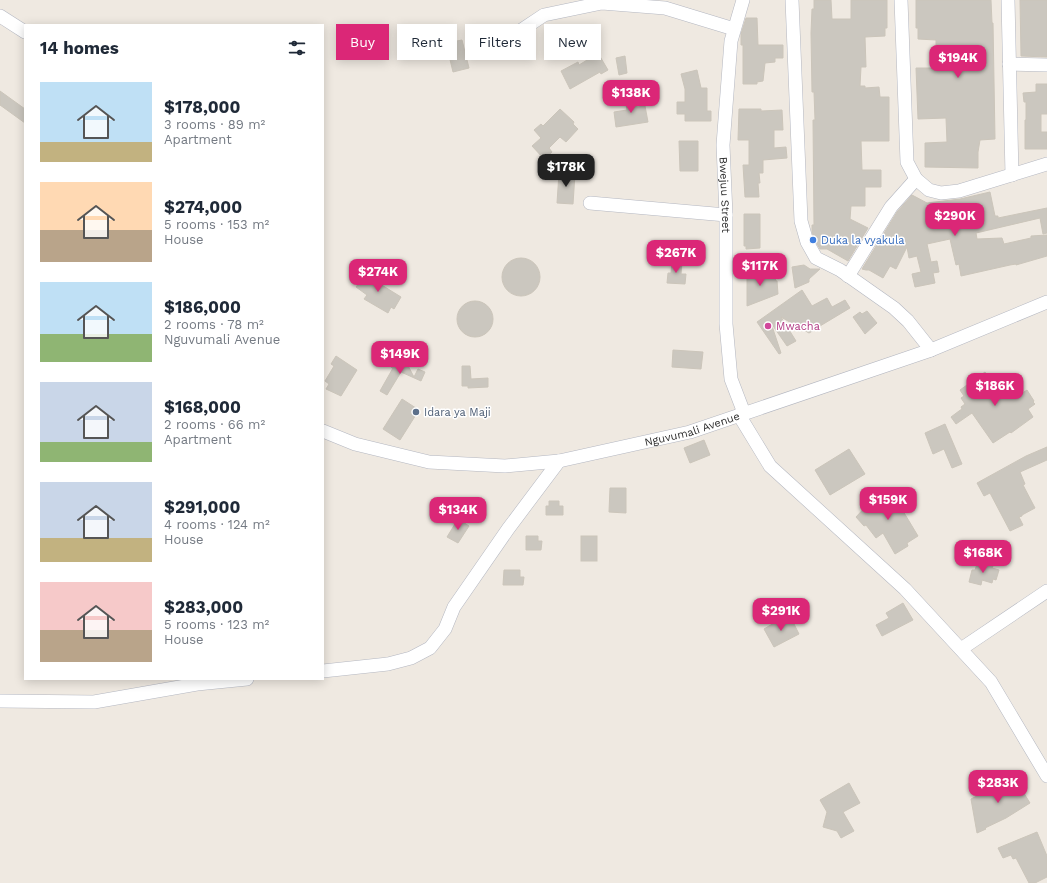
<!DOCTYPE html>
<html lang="en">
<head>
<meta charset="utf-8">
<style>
  :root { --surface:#fff; --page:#f6f6f7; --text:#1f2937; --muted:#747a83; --accent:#db2777 }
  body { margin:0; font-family:"Work Sans",sans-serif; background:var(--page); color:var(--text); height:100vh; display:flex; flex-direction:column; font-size:15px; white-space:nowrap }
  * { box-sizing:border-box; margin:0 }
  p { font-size:13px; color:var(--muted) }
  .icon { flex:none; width:22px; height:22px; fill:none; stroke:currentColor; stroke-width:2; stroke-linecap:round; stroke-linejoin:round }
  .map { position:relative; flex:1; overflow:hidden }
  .drawer { position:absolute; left:24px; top:24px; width:300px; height:656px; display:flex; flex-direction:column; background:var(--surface); border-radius:0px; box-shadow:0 2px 10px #0003 }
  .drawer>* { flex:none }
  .hud { position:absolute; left:336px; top:24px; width:380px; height:36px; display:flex; gap:8px }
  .price { position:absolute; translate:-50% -34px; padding:0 9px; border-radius:8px; background:var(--accent); color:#fff; font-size:13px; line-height:26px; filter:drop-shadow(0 1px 2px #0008) }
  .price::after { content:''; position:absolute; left:50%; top:24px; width:12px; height:9px; margin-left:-6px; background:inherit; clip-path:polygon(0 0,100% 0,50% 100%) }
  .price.selected { background:#222; color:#fff }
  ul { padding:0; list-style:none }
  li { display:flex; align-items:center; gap:12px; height:100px; padding:0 16px }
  li span { display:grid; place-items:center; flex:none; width:112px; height:80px; border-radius:0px; color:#555 }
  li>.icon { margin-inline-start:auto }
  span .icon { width:48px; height:48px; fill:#fffc; stroke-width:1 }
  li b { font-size:17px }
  h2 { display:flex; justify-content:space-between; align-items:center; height:48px; padding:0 16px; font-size:17px }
  .tag { padding:0 14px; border-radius:0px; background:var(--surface); box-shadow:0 2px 10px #0003; font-size:14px; line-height:36px }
  .tag.selected { background:var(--accent); color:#fff }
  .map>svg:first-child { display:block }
</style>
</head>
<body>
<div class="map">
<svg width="1047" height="883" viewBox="0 0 1047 883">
  <rect width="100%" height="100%" fill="#efe9e1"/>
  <g fill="#cbc7bf" stroke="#cbc5ba">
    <polygon points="814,0 831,0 832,19 851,19 851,0 887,0 887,28 885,28 885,36 865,37 866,67 861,67 860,86 865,86 865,88 879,87 880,97 889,97 889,141 861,141 862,170 881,170 881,187 865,187 865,206 851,206 850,219 868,228 848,261 827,249 820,249 814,239 812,231 812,225 814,225 813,120 815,120 814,92 812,92 811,33 812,9 814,9"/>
    <polygon points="916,0 991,0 992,23 993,23 995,139 980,140 978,152 978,168 925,167 925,143 947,142 946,118 918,119 916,68 933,68 934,59 936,59 936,40 918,39 918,28 916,28"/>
    <polygon points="1020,0 1047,0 1047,57 1021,56"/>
    <polygon points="746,18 757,18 758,45 783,45 783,58 775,58 775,62 765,63 763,81 757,82 757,84 743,84 743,45 741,45 741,34"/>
    <polygon points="462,40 469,68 453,72 446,43"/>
    <polygon points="595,48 608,70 601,74 600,72 570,89 561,71 578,62 579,65 592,57 589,52"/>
    <polygon points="625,56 627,73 619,75 616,58"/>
    <polygon points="697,70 701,88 707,88 707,111 711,111 711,121 685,121 685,114 677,114 677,102 685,102 685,89 681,74"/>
    <polygon points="1036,84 1047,84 1047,114 1041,114 1041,132 1047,132 1047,149 1025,149 1025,120 1026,120 1026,102 1024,102 1023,93 1036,92"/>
    <polygon points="0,91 25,109 25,123 0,105"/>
    <polygon points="634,97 637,107 645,106 648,122 616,127 614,112 627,110 625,98"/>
    <polygon points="560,109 574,122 573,124 578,129 566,142 560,137 549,148 552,152 544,159 532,146 541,138 534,130 541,124 543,126"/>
    <polygon points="739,109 761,109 761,111 782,110 783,130 774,130 774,148 786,147 787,158 763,160 763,173 759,173 760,183 758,183 759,197 745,197 743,165 749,165 749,140 738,140"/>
    <polygon points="679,141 698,141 698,171 680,171"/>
    <polygon points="559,173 575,174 573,204 557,203"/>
    <polygon points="990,192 995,216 998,216 998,218 1047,208 1047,233 1043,234 1040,218 976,233 977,239 1002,238 1004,244 1031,238 1031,236 1047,235 1047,256 1016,265 1016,264 1010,265 961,276 959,264 956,265 950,239 927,244 931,262 937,261 939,272 933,273 935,283 915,287 912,274 921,272 917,256 909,258 907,247 896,269 890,266 883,278 869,270 866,270 862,269 897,212 912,195 927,203 960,199"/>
    <polygon points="744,214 760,214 760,248 746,249 746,246 744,246"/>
    <circle cx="521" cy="277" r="19"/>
    <polygon points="672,262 682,262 681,274 686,274 685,284 667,283 668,273 671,273"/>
    <polygon points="804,265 810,269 820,269 809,279 809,282 795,288 792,267"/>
    <polygon points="747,271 765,271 765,279 775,278 776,281 777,281 778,294 747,306"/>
    <polygon points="368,272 381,282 380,284 401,297 394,309 391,307 388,313 364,299 367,295 356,287"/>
    <polygon points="802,290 812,306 827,298 832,307 845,300 850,308 820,326 818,324 816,329 809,333 781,317 796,341 787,346 771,323 781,353 779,354 757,322"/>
    <circle cx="475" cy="319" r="18"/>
    <polygon points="867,311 877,323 865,334 853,317 860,312 862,314"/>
    <polygon points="673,350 703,352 701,369 672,367"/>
    <polygon points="336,356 357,370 341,396 326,389 329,384 325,381 334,366 331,364"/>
    <polygon points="409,357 406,362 414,377 418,369 425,372 421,381 401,372 387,395 380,391 393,368 391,367"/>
    <polygon points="462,366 470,366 471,379 488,378 488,387 468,388 468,386 462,386"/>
    <polygon points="985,372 999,392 1013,383 1021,394 1027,390 1034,401 1033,402 1035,404 1028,409 1033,417 1011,433 1010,432 993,443 972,413 956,424 951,417 959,411 962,409 961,407 965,404 961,398 964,396 960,390"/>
    <polygon points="402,399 419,410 400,440 383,429"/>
    <polygon points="945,424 962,464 952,468 944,449 933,454 925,433"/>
    <polygon points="704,440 710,455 690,463 684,448"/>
    <polygon points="1047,447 1047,460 1020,472 1025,484 1023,485 1035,508 1022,515 1022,516 1019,517 1023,525 1010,531 990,493 984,496 977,483 1026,456"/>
    <polygon points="849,449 865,474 830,495 815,470"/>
    <polygon points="610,488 626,488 626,513 609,512"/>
    <polygon points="891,491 918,536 907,543 908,546 895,554 883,533 876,538 866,525 864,526 856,517 870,502 869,501"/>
    <polygon points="549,501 559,501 559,506 563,506 563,515 546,515 546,506 549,506"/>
    <polygon points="458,519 469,526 458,543 447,537"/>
    <polygon points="526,536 538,536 538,541 542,541 541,550 526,550"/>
    <rect x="581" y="536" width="16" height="25"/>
    <polygon points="978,561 993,566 992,568 999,570 996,580 993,579 992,583 982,580 981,585 969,582 972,570 975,570"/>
    <polygon points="504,570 520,570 520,577 524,577 523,585 503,585"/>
    <polygon points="903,603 913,620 882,636 876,625 889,618 886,613"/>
    <polygon points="791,618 799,634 774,647 764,629 774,623 775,625"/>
    <polygon points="1016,776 1021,786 1020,787 1030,803 1006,818 985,828 986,829 977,833 971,799"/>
    <polygon points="849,783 860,803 843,812 854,831 841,838 837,831 823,827 827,812 820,800"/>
    <polygon points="1037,832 1047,856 1047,877 1035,883 1029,883 1016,858 1013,859 1011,855 1003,858 998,848"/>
  </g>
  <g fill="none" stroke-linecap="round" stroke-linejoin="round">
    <defs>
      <g id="minor">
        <path id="s1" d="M743 0 731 41 723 145 726 215V324L731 379 744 413"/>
        <polyline points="792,0 801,221 807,242 816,258 840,270 894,308 908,321 931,350"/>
        <polyline points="901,0 907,162 916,179 929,190 941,193 959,191 1047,164"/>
        <polyline points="1008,0 1012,175"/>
        <polyline points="0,16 25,32"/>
        <polyline points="508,39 544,15 602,3 665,8 734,29"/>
        <polyline points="1009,64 1047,65"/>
        <polyline points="590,203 726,215"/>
        <polyline points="848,276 891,207 916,179"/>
        <polyline points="739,415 770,466 905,589 991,682 1047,776"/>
        <path id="s2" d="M323 431 355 444 429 462 505 466 559 461 690 432 931 350 1047 302"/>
        <polyline points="961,649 1047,591"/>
        <polyline points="323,671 388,664 411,658 430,648 445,629 454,607 508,529 559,461"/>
        <polyline points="0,701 94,702 197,684 247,679"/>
      </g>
    </defs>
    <use href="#minor" stroke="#b4b7c1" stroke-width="14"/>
    <use href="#minor" stroke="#fff" stroke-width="13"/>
  </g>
  <circle fill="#3f7fe0" stroke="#fff" stroke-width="1.5" cx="813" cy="240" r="4"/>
  <circle fill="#d1479c" stroke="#fff" stroke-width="1.5" cx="768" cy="326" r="4"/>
  <circle fill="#5c6f8a" stroke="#fff" stroke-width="1.5" cx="416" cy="412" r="4"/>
  <g text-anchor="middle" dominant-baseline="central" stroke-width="3" stroke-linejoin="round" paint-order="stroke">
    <g font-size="11" fill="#2e2e2e" stroke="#fff">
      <text stroke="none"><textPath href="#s1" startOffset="197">Bwejuu Street</textPath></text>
      <text stroke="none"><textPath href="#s2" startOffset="378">Nguvumali Avenue</textPath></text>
    </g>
    <g font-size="11" fill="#366cbe" stroke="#fff" text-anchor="start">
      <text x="821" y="240">Duka la vyakula</text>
    </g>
    <g font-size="11" fill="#b23c85" stroke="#fff" text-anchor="start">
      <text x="776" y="326">Mwacha</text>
    </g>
    <g font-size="11" fill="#4e5e75" stroke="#fff" text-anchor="start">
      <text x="424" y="412">Idara ya Maji</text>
    </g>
  </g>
</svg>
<b class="price" style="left:958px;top:79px">$194K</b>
<b class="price" style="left:631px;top:114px">$138K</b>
<b class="price selected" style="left:566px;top:188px">$178K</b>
<b class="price" style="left:955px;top:237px">$290K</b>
<b class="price" style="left:676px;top:274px">$267K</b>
<b class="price" style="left:760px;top:287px">$117K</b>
<b class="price" style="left:378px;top:293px">$274K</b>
<b class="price" style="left:400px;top:375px">$149K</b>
<b class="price" style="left:995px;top:407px">$186K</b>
<b class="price" style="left:888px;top:521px">$159K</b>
<b class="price" style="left:458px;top:531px">$134K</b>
<b class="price" style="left:983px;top:574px">$168K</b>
<b class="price" style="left:781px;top:632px">$291K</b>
<b class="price" style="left:998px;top:804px">$283K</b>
<div class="hud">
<a class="tag selected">Buy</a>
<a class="tag">Rent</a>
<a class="tag">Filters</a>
<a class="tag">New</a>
</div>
<section class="drawer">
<h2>14 homes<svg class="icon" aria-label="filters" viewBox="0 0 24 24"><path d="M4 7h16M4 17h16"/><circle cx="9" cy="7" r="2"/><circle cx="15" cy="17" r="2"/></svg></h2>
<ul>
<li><span style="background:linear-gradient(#bfe0f5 75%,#c2b280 0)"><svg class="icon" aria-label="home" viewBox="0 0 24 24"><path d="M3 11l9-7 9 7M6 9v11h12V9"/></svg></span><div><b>$178,000</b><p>3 rooms · 89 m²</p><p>Apartment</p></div></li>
<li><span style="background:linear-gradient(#ffd9b3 60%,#b9a48a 0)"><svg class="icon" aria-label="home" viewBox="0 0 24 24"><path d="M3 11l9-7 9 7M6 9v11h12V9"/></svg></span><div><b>$274,000</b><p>5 rooms · 153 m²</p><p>House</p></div></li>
<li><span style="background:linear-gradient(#bfe0f5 65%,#8fb573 0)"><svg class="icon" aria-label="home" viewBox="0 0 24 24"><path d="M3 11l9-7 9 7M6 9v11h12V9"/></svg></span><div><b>$186,000</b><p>2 rooms · 78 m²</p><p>Nguvumali Avenue</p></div></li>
<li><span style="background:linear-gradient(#c9d6e8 75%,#8fb573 0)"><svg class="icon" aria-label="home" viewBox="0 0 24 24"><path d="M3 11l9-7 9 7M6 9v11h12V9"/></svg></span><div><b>$168,000</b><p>2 rooms · 66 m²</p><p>Apartment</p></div></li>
<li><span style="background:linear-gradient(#c9d6e8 70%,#c2b280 0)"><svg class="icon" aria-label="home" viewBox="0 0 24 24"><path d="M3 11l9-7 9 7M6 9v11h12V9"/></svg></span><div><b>$291,000</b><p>4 rooms · 124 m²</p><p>House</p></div></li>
<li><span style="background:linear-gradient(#f6c9c9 60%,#b9a48a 0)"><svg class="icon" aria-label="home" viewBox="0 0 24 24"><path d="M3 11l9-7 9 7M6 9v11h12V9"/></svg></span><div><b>$283,000</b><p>5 rooms · 123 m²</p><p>House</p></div></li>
</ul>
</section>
</div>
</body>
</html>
